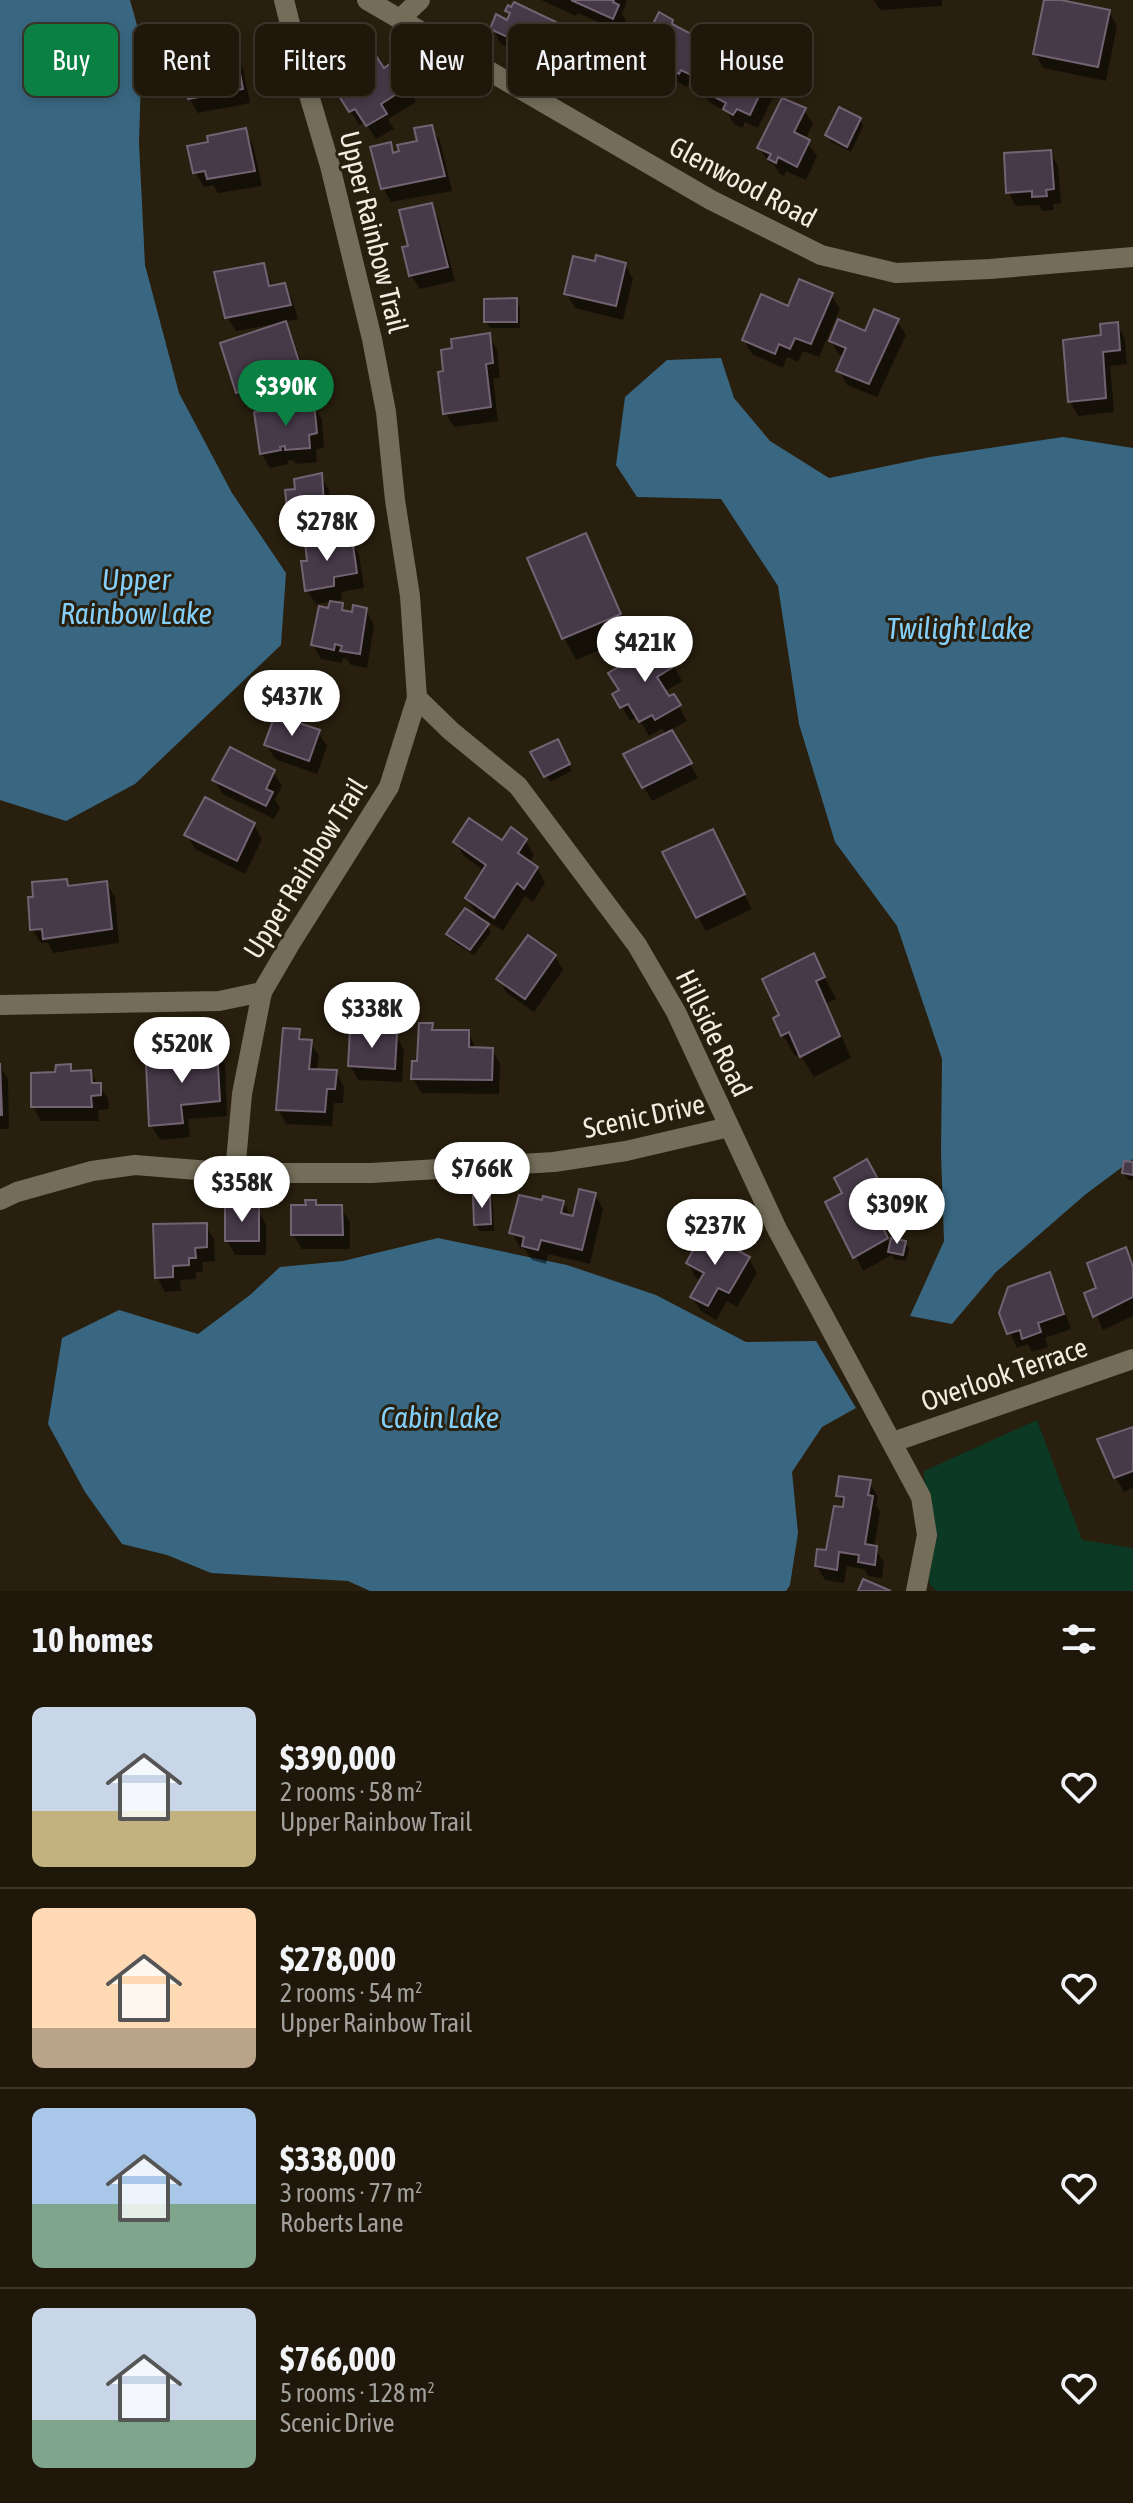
<!DOCTYPE html>
<html lang="en">
<head>
<meta charset="utf-8">
<style>
  :root { --surface:#1e170a; --page:#262013; --text:#f1f3f6; --muted:#a19f9c; --line:#3c362b; --accent:#0b8043 }
  body { margin:0; font-family:"Asap Condensed",sans-serif; background:var(--page); color:var(--text); height:100vh; display:flex; flex-direction:column; font-size:30px; white-space:nowrap }
  * { box-sizing:border-box; margin:0 }
  p { font-size:26px; color:var(--muted) }
  .icon { flex:none; width:44px; height:44px; fill:none; stroke:currentColor; stroke-width:2; stroke-linecap:round; stroke-linejoin:round }
  .map { position:relative; height:1591px; overflow:hidden }
  .details { display:flex; flex-direction:column; background:var(--surface); flex:1 }
  .details>* { flex:none }
  .top-card { position:absolute; left:24px; top:24px; width:1086px; height:72px; display:flex; gap:16px }
  .price { position:absolute; translate:-50% -68px; padding:0 18px; border-radius:28px; background:#fff; color:#222; font-size:26px; line-height:52px; filter:drop-shadow(0 2px 4px #0008) }
  .price::after { content:''; position:absolute; left:50%; top:48px; width:24px; height:18px; margin-left:-12px; background:inherit; clip-path:polygon(0 0,100% 0,50% 100%) }
  .price.current { background:var(--accent); color:#fff }
  ul { padding:0; list-style:none }
  li { display:flex; align-items:center; gap:24px; height:200px; padding:0 32px }
  li+li { border-top:2px solid var(--line) }
  li span { display:grid; place-items:center; flex:none; width:224px; height:160px; border-radius:12px; color:#555 }
  li>.icon { margin-inline-start:auto }
  span .icon { width:96px; height:96px; fill:#fffc; stroke-width:1 }
  li b { font-size:34px }
  h2 { display:flex; justify-content:space-between; align-items:center; height:96px; padding:0 32px; font-size:34px }
  .tag { padding:0 28px; border-radius:12px; background:var(--surface); box-shadow:0 4px 12px #0003,0 0 0 2px var(--line); font-size:28px; line-height:72px }
  .tag.current { background:var(--accent); color:#fff }
  .map>svg:first-child { display:block }
</style>
</head>
<body>
<div class="map">
<svg width="1133" height="1591" viewBox="0 0 1133 1591">
  <rect width="100%" height="100%" fill="#281f0e"/>
  <polygon fill="#0c3924" points="1037,1420 1082,1540 1133,1548 1133,1591 936,1591 929,1583 924,1471"/>
  <g fill="#396781">
    <polygon points="0,0 130,0 142,43 139,143 145,265 179,393 232,493 286,573 281,645 135,784 66,821 0,800"/>
    <polygon points="721,358 734,398 770,441 829,478 930,457 1063,437 1133,448 1133,1159 1086,1194 996,1272 952,1324 910,1316 944,1241 941,1153 942,1059 897,926 835,842 799,724 778,586 721,499 637,497 616,465 625,397 667,360"/>
    <polygon points="438,1238 567,1265 656,1295 746,1342 816,1341 856,1408 822,1427 792,1472 798,1533 790,1585 786,1591 370,1591 348,1581 211,1573 167,1555 122,1544 85,1492 48,1424 62,1338 119,1310 198,1334 250,1295 280,1267 343,1261"/>
  </g>
  <g fill="#0007">
    <polygon points="541,0 627,0 622,14 626,21 621,32 578,13 576,16"/>
    <polygon points="874,0 942,0 942,6 880,10"/>
    <polygon points="1046,0 1109,12 1117,26 1106,81 1043,68 1035,53"/>
    <polygon points="507,11 555,23 563,38 550,66 501,44 493,29 508,22 510,17"/>
    <polygon points="672,22 675,28 693,37 711,40 719,54 711,69 718,73 736,66 774,62 783,76 758,128 745,122 742,128 734,124 727,112 709,102 702,90 689,83 687,87 676,81 673,87 656,74 643,48"/>
    <polygon points="235,54 243,68 250,103 198,113 190,99 185,74 205,70"/>
    <polygon points="367,60 383,70 393,64 416,102 388,119 394,129 376,139 365,122 359,125 327,72"/>
    <polygon points="804,110 813,124 805,140 817,156 806,180 786,171 784,176 779,173 774,165 768,162 760,148"/>
    <polygon points="859,119 863,126 851,152 831,142 827,135"/>
    <polygon points="431,127 440,141 452,191 391,202 383,188 390,145 395,154 419,142"/>
    <polygon points="245,130 253,145 262,186 218,193 213,185 204,187 195,172 211,143"/>
    <polygon points="1050,152 1058,166 1061,203 1053,204 1054,210 1042,211 1039,205 1016,206 1008,192"/>
    <polygon points="431,205 439,220 455,281 420,289 411,275 411,247"/>
    <polygon points="596,264 625,264 633,279 623,320 575,308 566,293"/>
    <polygon points="263,265 273,287 284,285 292,299 298,319 284,322 293,338 309,386 246,407 238,393 222,344 276,326 275,324 236,331 227,317"/>
    <polygon points="831,295 840,309 819,357 803,351 798,362 787,357 783,368 752,354 744,340 789,308"/>
    <polygon points="516,300 520,307 520,328 490,328 486,322"/>
    <polygon points="897,321 906,335 877,397 847,385 839,371 844,357 839,355 831,341 866,334"/>
    <polygon points="1117,324 1125,339 1127,364 1110,366 1114,412 1078,416 1070,401 1103,336"/>
    <polygon points="489,335 497,350 500,378 493,378 498,421 454,427 445,413"/>
    <polygon points="313,405 322,420 324,448 316,449 317,462 296,464 293,460 287,461 288,464 270,468 261,453"/>
    <polygon points="321,476 329,490 332,534 316,537 321,545 351,540 359,555 364,588 341,592 342,600 316,604 307,590 310,542 304,531 299,532 290,518 297,491"/>
    <polygon points="585,535 598,557 632,636 576,660 564,638 530,559"/>
    <polygon points="342,605 346,613 354,614 366,610 374,625 367,668 351,665 347,659 343,658 342,663 321,659 313,645 329,610"/>
    <polygon points="661,645 682,681 664,692 668,699 673,696 687,721 670,730 698,778 652,801 626,755 666,735 662,729 649,736 638,717 630,721 615,694 621,691"/>
    <polygon points="318,732 327,746 317,774 275,759 266,744"/>
    <polygon points="557,742 572,771 550,782 533,753"/>
    <polygon points="273,772 282,786 275,800 280,808 274,819 223,794 214,780"/>
    <polygon points="254,825 262,839 245,874 195,849 187,835"/>
    <polygon points="526,841 534,855 529,863 537,868 545,883 533,902 525,896 503,931 483,918 491,932 474,955 452,941 449,934 480,920 467,898 484,871 464,856 455,842 502,843"/>
    <polygon points="720,845 752,909 706,931 698,917"/>
    <polygon points="66,881 70,888 106,883 115,897 119,943 53,953 48,943 41,943 32,929"/>
    <polygon points="813,955 836,999 827,1003 851,1058 814,1077 800,1054 795,1056 783,1035 782,1016"/>
    <polygon points="555,956 563,970 534,1012 507,993 499,979"/>
    <polygon points="379,1008 383,1014 378,1034 396,1035 404,1050 402,1082 358,1080 350,1065 350,1030 347,1024"/>
    <polygon points="432,1025 435,1032 468,1032 476,1049 492,1049 500,1064 499,1094 421,1093 413,1078"/>
    <polygon points="298,1031 305,1042 310,1042 319,1056 317,1071 336,1072 344,1087 343,1103 334,1103 332,1126 286,1124 278,1109"/>
    <polygon points="216,1050 225,1065 227,1116 188,1119 190,1137 160,1140 151,1125 180,1062"/>
    <polygon points="0,1066 8,1079 9,1129 0,1129"/>
    <polygon points="70,1066 74,1073 90,1072 108,1099 109,1109 98,1110 99,1121 41,1121 33,1106"/>
    <polygon points="866,1162 897,1216 881,1225 891,1246 905,1243 909,1249 906,1261 894,1259 892,1255 863,1271 828,1202 845,1193"/>
    <polygon points="1133,1164 1133,1180 1128,1180 1124,1173"/>
    <polygon points="595,1195 603,1209 590,1264 548,1254 546,1264 532,1260 525,1249 520,1247 512,1233 543,1203 563,1202 573,1221"/>
    <polygon points="489,1197 493,1203 494,1231 480,1231 476,1225"/>
    <polygon points="315,1202 318,1207 341,1207 350,1222 350,1249 302,1249 293,1234 308,1207"/>
    <polygon points="257,1209 266,1224 266,1255 235,1255 227,1240"/>
    <polygon points="205,1225 214,1239 215,1261 202,1262 203,1272 196,1272 196,1279 180,1280 181,1291 165,1292 157,1277"/>
    <polygon points="1125,1250 1133,1263 1133,1316 1103,1330 1087,1294 1099,1289"/>
    <polygon points="749,1259 757,1273 737,1307 727,1301 716,1320 701,1311 692,1297 702,1281 696,1278 688,1263"/>
    <polygon points="1049,1275 1057,1289 1071,1329 1045,1338 1048,1347 1032,1352 1028,1344 1017,1348 1002,1313"/>
    <polygon points="1133,1429 1133,1488 1124,1492 1115,1477"/>
    <polygon points="869,1482 878,1497 876,1505 880,1512 874,1548 884,1562 882,1578 868,1576 864,1569 847,1566 844,1583 825,1580 817,1566 828,1552 846,1509 838,1495"/>
  </g>
  <g fill="#463948" stroke="#726373" stroke-width="2">
    <polygon points="571,0 614,0 613,2 619,5 613,19"/>
    <polygon points="1044,0 1061,0 1110,10 1098,67 1033,54"/>
    <polygon points="514,2 556,22 542,53 490,29 496,14 507,20 510,13 505,11 508,5 511,7"/>
    <polygon points="659,12 673,20 672,24 693,35 696,29 712,38 693,76 681,70 679,74 668,68 665,74 659,70 660,68 645,60 649,52 641,48"/>
    <polygon points="742,47 776,60 750,115 737,109 733,115 723,109 726,103 698,88 705,74 710,76 713,68 717,70 719,65 723,67 726,58 735,63"/>
    <polygon points="361,49 367,58 374,53 384,68 394,61 409,86 381,104 387,114 366,126 355,109 349,112 324,72"/>
    <polygon points="236,51 243,89 188,99 183,72 203,68 201,59"/>
    <polygon points="782,98 806,108 794,132 810,140 797,167 778,157 776,163 768,159 771,154 757,148"/>
    <polygon points="839,107 861,118 847,147 825,135"/>
    <polygon points="432,125 445,176 381,189 370,147 391,142 393,153 399,151 397,145 417,141 414,128"/>
    <polygon points="246,128 255,171 207,179 205,171 193,173 187,146 208,142 207,136"/>
    <polygon points="1051,150 1054,189 1046,190 1047,196 1032,197 1032,191 1006,193 1004,153"/>
    <polygon points="432,203 448,267 409,276 402,247 408,246 399,210"/>
    <polygon points="596,255 626,263 616,306 564,294 573,256 595,261"/>
    <polygon points="264,263 269,286 285,283 291,305 225,318 214,272"/>
    <polygon points="799,279 833,293 811,344 795,338 790,349 779,344 775,354 742,340 761,294 788,306"/>
    <polygon points="517,298 517,322 484,322 484,299"/>
    <polygon points="874,309 899,319 869,384 836,371 846,348 829,341 838,319 865,331"/>
    <polygon points="286,321 302,371 236,393 220,343"/>
    <polygon points="1118,322 1120,350 1103,352 1106,398 1068,402 1063,340 1101,335 1100,324"/>
    <polygon points="490,333 493,363 486,364 491,407 443,414 438,372 443,371 441,350 452,348 451,339"/>
    <polygon points="314,403 317,433 309,435 310,448 285,450 285,446 280,447 281,450 260,454 254,412"/>
    <polygon points="322,473 325,520 298,525 297,517 288,518 285,490 295,489 294,479"/>
    <polygon points="586,533 621,614 562,639 527,558"/>
    <polygon points="319,538 320,543 352,538 357,573 334,577 334,586 305,591 301,561 307,561 305,541"/>
    <polygon points="330,601 343,603 342,610 352,612 353,605 367,608 360,654 340,651 342,646 335,644 334,650 311,645 319,606 328,608"/>
    <polygon points="662,642 675,666 657,677 669,696 674,694 681,705 655,720 652,715 639,722 628,704 620,708 612,694 619,690 608,673"/>
    <polygon points="275,715 320,730 309,761 264,745"/>
    <polygon points="672,730 692,763 642,788 623,754"/>
    <polygon points="558,739 570,764 544,777 530,752"/>
    <polygon points="230,747 275,770 266,789 273,792 266,806 212,780"/>
    <polygon points="205,797 255,823 237,861 184,835"/>
    <polygon points="469,818 502,840 511,827 527,839 518,853 538,867 524,889 517,883 494,918 465,898 486,865 453,842"/>
    <polygon points="713,829 745,894 696,918 662,852"/>
    <polygon points="67,879 68,886 107,881 112,929 43,939 42,929 30,930 28,897 33,897 32,882"/>
    <polygon points="465,908 489,924 470,950 446,934"/>
    <polygon points="528,935 556,955 525,999 496,979"/>
    <polygon points="814,953 825,977 816,981 840,1036 800,1057 789,1032 781,1036 773,1018 779,1015 762,979"/>
    <polygon points="350,999 381,1006 375,1030 344,1024"/>
    <polygon points="419,1023 433,1023 432,1030 469,1030 469,1047 493,1048 492,1080 411,1079 412,1061 417,1061"/>
    <polygon points="283,1028 300,1029 299,1039 312,1040 309,1069 337,1070 335,1089 327,1089 325,1112 276,1110"/>
    <polygon points="350,1030 397,1033 395,1069 348,1066"/>
    <polygon points="217,1048 220,1101 181,1105 183,1123 149,1126 146,1064 178,1060 177,1052"/>
    <polygon points="0,1063 2,1115 0,1115"/>
    <polygon points="71,1064 71,1071 91,1070 92,1083 101,1083 101,1095 91,1096 92,1107 31,1107 31,1073 55,1072 56,1065"/>
    <polygon points="867,1159 890,1201 874,1210 888,1238 853,1258 825,1202 842,1193 834,1178"/>
    <polygon points="1124,1161 1133,1162 1133,1175 1122,1173"/>
    <polygon points="579,1189 596,1193 582,1250 541,1240 538,1250 522,1246 524,1237 509,1233 519,1195 542,1200 543,1196 564,1201 561,1213 573,1216"/>
    <polygon points="473,1195 490,1195 491,1224 474,1225"/>
    <polygon points="305,1200 316,1200 316,1205 342,1205 343,1235 291,1235 291,1205 306,1205"/>
    <rect x="225" y="1207" width="34" height="34"/>
    <polygon points="207,1223 207,1247 195,1248 196,1258 189,1258 189,1265 173,1266 173,1277 155,1278 153,1224"/>
    <polygon points="703,1232 750,1257 729,1293 718,1288 708,1306 690,1297 704,1273 686,1263"/>
    <polygon points="891,1238 906,1241 903,1255 888,1252"/>
    <polygon points="1126,1247 1133,1267 1133,1297 1093,1317 1084,1293 1096,1288 1087,1263"/>
    <polygon points="1050,1272 1064,1314 1038,1323 1041,1332 1022,1339 1020,1330 1007,1334 999,1313 1008,1287"/>
    <polygon points="1133,1427 1133,1471 1114,1478 1097,1439"/>
    <polygon points="839,1476 871,1480 868,1495 873,1496 865,1544 877,1546 875,1565 858,1562 859,1555 839,1552 837,1570 815,1566 817,1549 826,1550 834,1506 843,1507 844,1497 836,1496"/>
    <polygon points="863,1579 891,1591 858,1591"/>
  </g>
  <g fill="none" stroke-linecap="round" stroke-linejoin="round">
    <g stroke="#746d5a" stroke-width="20">
      <polyline points="367,0 711,200 821,255 896,273 990,269 1133,257"/>
      <polyline points="400,19 420,0"/>
      <polyline points="417,698 451,731 518,786 637,945 676,1012 777,1229 921,1497 927,1535 916,1591"/>
      <polyline points="0,1005 219,1001 262,992 290,944 389,787 417,698 410,596 395,500 386,412 372,339 330,166 301,68 284,0"/>
      <polyline points="235,1173 242,1094 262,992"/>
      <polyline points="0,1200 17,1192 92,1171 135,1165 235,1173 371,1173 554,1162 626,1151 729,1127"/>
      <polyline points="893,1442 1133,1359"/>
    </g>
  </g>
  <g text-anchor="middle" dominant-baseline="central" stroke-width="6" stroke-linejoin="round" paint-order="stroke">
    <g font-size="28" fill="#f2ece1" stroke="#281f0e">
      <text transform="translate(743 182) rotate(28)">Glenwood Road</text>
      <text transform="translate(374 232) rotate(76)">Upper Rainbow Trail</text>
      <text transform="translate(305 868) rotate(-58)">Upper Rainbow Trail</text>
      <text transform="translate(714 1033) rotate(64)">Hillside Road</text>
      <text transform="translate(644 1116) rotate(-12)">Scenic Drive</text>
      <text transform="translate(1004 1374) rotate(-19)">Overlook Terrace</text>
    </g>
    <g font-size="30" font-style="italic" fill="#85d0fb" stroke="#281f0e">
      <text x="136" y="579">Upper<tspan x="136" dy="34">Rainbow Lake</tspan></text>
      <text x="959" y="628">Twilight Lake</text>
      <text x="440" y="1417">Cabin Lake</text>
    </g>
  </g>
</svg>
<b class="price current" style="left:286px;top:428px">$390K</b>
<b class="price" style="left:327px;top:563px">$278K</b>
<b class="price" style="left:645px;top:684px">$421K</b>
<b class="price" style="left:292px;top:738px">$437K</b>
<b class="price" style="left:372px;top:1050px">$338K</b>
<b class="price" style="left:182px;top:1085px">$520K</b>
<b class="price" style="left:482px;top:1210px">$766K</b>
<b class="price" style="left:242px;top:1224px">$358K</b>
<b class="price" style="left:897px;top:1246px">$309K</b>
<b class="price" style="left:715px;top:1267px">$237K</b>
<div class="top-card">
<a class="tag current">Buy</a>
<a class="tag">Rent</a>
<a class="tag">Filters</a>
<a class="tag">New</a>
<a class="tag">Apartment</a>
<a class="tag">House</a>
</div>
</div>
<section class="details">
<h2>10 homes<svg class="icon" aria-label="filters" viewBox="0 0 24 24"><path d="M4 7h16M4 17h16"/><circle cx="9" cy="7" r="2"/><circle cx="15" cy="17" r="2"/></svg></h2>
<ul>
<li><span style="background:linear-gradient(#c9d6e8 65%,#c2b280 0)"><svg class="icon" aria-label="home" viewBox="0 0 24 24"><path d="M3 11l9-7 9 7M6 9v11h12V9"/></svg></span><div><b>$390,000</b><p>2 rooms · 58 m²</p><p>Upper Rainbow Trail</p></div><svg class="icon" aria-label="heart" viewBox="0 0 24 24"><path d="M12 20l-8-8c-3-5 5-10 8-4 3-6 11-1 8 4z"/></svg></li>
<li><span style="background:linear-gradient(#ffd9b3 75%,#b9a48a 0)"><svg class="icon" aria-label="home" viewBox="0 0 24 24"><path d="M3 11l9-7 9 7M6 9v11h12V9"/></svg></span><div><b>$278,000</b><p>2 rooms · 54 m²</p><p>Upper Rainbow Trail</p></div><svg class="icon" aria-label="heart" viewBox="0 0 24 24"><path d="M12 20l-8-8c-3-5 5-10 8-4 3-6 11-1 8 4z"/></svg></li>
<li><span style="background:linear-gradient(#a9c7e8 60%,#7fa58c 0)"><svg class="icon" aria-label="home" viewBox="0 0 24 24"><path d="M3 11l9-7 9 7M6 9v11h12V9"/></svg></span><div><b>$338,000</b><p>3 rooms · 77 m²</p><p>Roberts Lane</p></div><svg class="icon" aria-label="heart" viewBox="0 0 24 24"><path d="M12 20l-8-8c-3-5 5-10 8-4 3-6 11-1 8 4z"/></svg></li>
<li><span style="background:linear-gradient(#c9d6e8 70%,#7fa58c 0)"><svg class="icon" aria-label="home" viewBox="0 0 24 24"><path d="M3 11l9-7 9 7M6 9v11h12V9"/></svg></span><div><b>$766,000</b><p>5 rooms · 128 m²</p><p>Scenic Drive</p></div><svg class="icon" aria-label="heart" viewBox="0 0 24 24"><path d="M12 20l-8-8c-3-5 5-10 8-4 3-6 11-1 8 4z"/></svg></li>
</ul>
</section>
</body>
</html>
